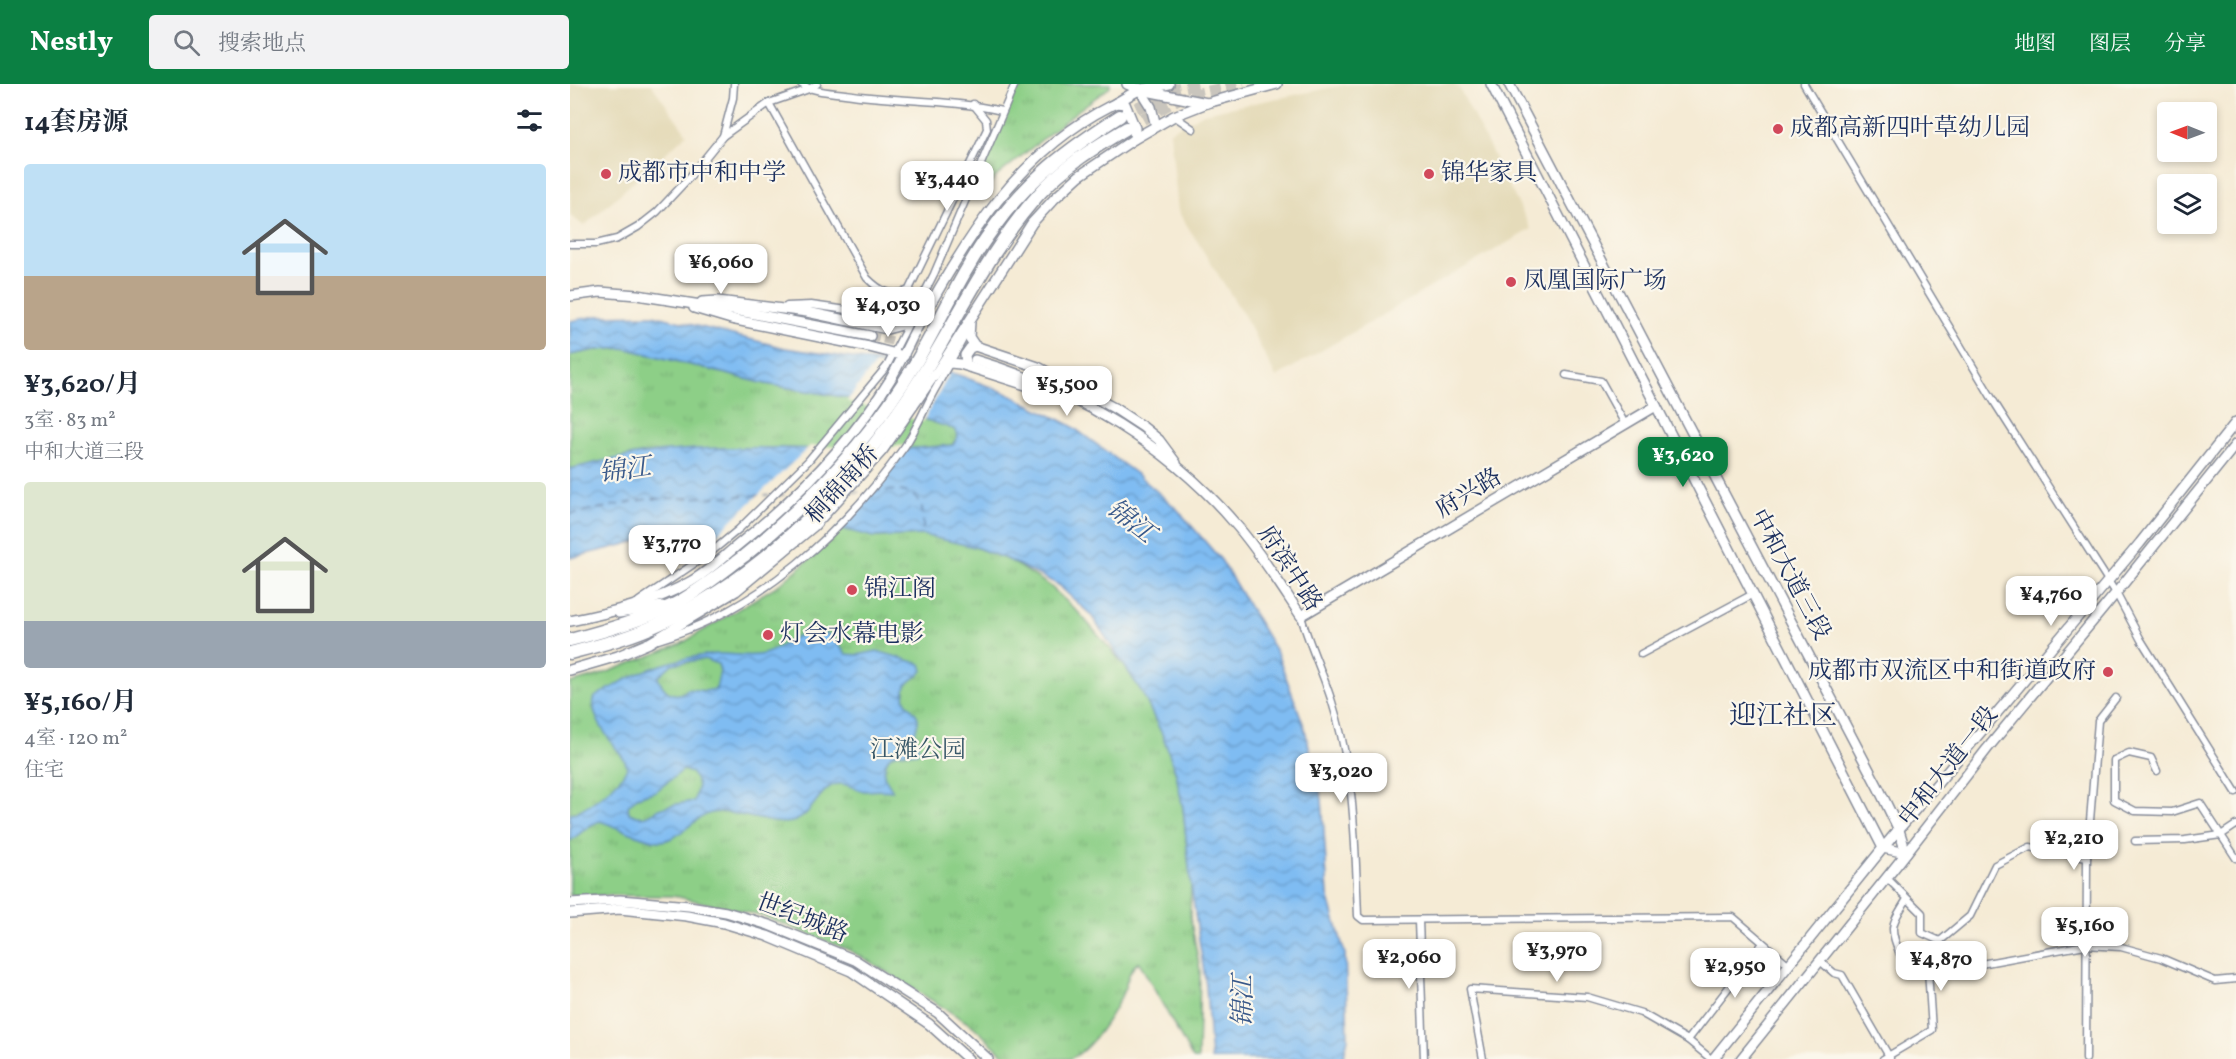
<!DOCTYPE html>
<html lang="zh">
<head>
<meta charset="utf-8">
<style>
  :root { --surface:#fff; --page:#f2f2f3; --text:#1f2937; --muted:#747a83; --accent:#0b8043 }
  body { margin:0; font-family:Vollkorn,"Noto Serif SC",serif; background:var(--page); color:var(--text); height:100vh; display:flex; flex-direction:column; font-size:22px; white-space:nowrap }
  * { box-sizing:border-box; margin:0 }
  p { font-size:20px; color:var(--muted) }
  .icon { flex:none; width:33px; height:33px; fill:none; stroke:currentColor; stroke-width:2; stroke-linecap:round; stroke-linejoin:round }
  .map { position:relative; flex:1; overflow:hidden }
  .panel { display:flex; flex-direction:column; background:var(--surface); width:570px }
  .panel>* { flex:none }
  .needle { width:39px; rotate:271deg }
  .tools { position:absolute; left:1587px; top:18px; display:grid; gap:12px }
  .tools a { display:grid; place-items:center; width:60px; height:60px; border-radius:6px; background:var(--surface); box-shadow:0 3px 9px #0003; font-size:30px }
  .price { position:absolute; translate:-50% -51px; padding:0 14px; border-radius:12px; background:#fff; color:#222; font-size:20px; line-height:39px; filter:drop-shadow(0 2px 3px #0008) }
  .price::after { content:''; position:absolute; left:50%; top:36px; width:18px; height:14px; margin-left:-9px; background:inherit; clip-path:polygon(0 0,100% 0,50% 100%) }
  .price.current { background:var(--accent); color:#fff }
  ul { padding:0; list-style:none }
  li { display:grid; align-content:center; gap:12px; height:318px; padding:0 24px }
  li span { display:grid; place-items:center; height:186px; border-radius:6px; color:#555 }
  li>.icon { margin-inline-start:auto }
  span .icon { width:108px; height:108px; fill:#fffc; stroke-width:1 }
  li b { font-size:26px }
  h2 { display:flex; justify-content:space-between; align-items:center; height:72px; padding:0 24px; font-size:26px }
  header { display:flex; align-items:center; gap:36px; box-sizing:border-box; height:84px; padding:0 30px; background:var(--accent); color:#fff }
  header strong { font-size:28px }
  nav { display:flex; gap:33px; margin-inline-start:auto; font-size:21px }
  .search { width:420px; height:54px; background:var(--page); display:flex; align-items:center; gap:15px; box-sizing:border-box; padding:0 21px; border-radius:6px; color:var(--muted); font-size:22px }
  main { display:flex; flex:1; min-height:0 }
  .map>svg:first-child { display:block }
</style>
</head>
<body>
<header>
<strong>Nestly</strong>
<div class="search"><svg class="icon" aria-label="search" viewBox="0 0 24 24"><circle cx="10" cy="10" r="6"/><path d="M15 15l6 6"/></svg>搜索地点</div>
<nav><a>地图</a><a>图层</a><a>分享</a></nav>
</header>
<main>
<section class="panel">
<h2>14套房源<svg class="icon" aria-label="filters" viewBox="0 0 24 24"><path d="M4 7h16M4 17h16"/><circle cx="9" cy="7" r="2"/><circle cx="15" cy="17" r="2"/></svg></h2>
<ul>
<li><span style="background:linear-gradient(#bfe0f5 60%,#b9a48a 0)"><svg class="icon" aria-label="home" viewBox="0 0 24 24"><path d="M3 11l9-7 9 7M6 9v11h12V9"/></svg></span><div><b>¥3,620/月</b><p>3室 · 83 m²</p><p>中和大道三段</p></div></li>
<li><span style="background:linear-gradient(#dfe7d0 75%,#9aa5b1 0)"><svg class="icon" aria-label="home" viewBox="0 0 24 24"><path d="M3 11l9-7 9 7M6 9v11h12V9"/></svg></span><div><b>¥5,160/月</b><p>4室 · 120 m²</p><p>住宅</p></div></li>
</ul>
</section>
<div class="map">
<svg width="1666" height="975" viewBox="0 0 1666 975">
  <defs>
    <pattern id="park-tufts" width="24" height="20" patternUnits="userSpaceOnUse" patternTransform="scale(1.5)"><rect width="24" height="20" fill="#8dcf87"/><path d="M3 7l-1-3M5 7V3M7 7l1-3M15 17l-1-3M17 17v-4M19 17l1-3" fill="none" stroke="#79b277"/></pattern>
    <pattern id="water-waves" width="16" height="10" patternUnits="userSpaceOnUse" patternTransform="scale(1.5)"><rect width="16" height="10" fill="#7fbcf2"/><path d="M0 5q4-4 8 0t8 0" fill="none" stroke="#6799c7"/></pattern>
  </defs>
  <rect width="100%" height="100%" fill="#fbf7ec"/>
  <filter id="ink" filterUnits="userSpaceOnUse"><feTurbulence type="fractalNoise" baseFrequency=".0167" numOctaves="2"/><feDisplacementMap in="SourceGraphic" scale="12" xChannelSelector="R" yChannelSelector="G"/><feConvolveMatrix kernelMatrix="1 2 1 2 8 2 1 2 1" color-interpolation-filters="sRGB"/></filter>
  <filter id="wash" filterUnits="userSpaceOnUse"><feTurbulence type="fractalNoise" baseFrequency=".008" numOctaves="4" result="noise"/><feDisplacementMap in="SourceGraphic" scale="24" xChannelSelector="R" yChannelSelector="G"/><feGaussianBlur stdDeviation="1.35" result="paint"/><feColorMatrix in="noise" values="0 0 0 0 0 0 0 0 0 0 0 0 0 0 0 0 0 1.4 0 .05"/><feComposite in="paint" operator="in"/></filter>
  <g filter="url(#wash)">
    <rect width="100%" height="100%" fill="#f5ebd5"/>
    <g fill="#e5dbba">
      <polygon points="0,0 81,0 117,50 14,142 0,131"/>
      <polygon points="780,0 882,0 889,4 961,145 706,293 675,233 608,127 600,47 634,29"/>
    </g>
    <g fill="url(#park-tufts)" stroke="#547f72" stroke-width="1.5">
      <polygon points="449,0 540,0 540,3 506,28 427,92 417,103 414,104 408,99 408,93"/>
      <polygon points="54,264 196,300 273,313 321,324 384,345 388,352 382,361 312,367 204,364 70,370 0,385 0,271 25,266"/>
      <path d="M273 445 304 453 353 451 367 453 405 463 441 477 479 501 510 530 554 581 572 608 593 652 606 689 613 724 621 802 620 832 630 886 628 975H623L569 878C559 884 558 896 554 906 546 925 520 969 499 975 489 975 451 975 438 975L403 942 302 879 279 866 193 832 104 812 0 811V599L30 591 111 560 213 498Z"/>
    </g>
    <g fill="url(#water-waves)" stroke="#4d76a8" stroke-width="1.5" fill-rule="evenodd">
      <path d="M83 231 215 264 386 290 434 308 500 341 568 391 607 425 651 476 707 569 734 642 752 715 758 811 775 870 778 954 773 975H641L636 902 621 802 613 724 606 689 593 652 572 608 521 531 487 500 441 477 405 463 353 451 304 453 273 445 197 447 95 457 65 458 0 474V385C41 374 84 367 126 365 212 360 297 371 383 361L388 352 384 345 321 324 273 313 196 300 54 264 25 266 0 271V237L26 232Z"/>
      <path d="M244 547 260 551 276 570 288 571 307 567 351 580 353 587 336 601C331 622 338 617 346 630 351 637 346 642 345 649 344 656 349 660 349 667L346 669C326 667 314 668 314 692L323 707C314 706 306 706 296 707 284 707 275 695 261 702 247 710 241 731 225 737 208 744 169 727 148 728 125 729 113 755 91 757 78 758 45 742 30 737L21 741 0 757V731C21 721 45 706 57 684L55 677C45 661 17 632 25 613 30 609 36 607 41 604 74 584 109 573 147 570 163 569 178 574 194 570 212 565 223 550 244 547ZM135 575 148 580 150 587 146 605 135 607 118 605C104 617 93 607 88 593L102 580ZM113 686 122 689 128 701 124 717C115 719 104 720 95 723 79 728 78 738 59 729L58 722 67 713 86 707Z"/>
    </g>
    <g fill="#f5ebd5">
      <polygon points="305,280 379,291 353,338 277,317"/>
      <polygon points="339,361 289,423 262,448 198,450 142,455 240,362 312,364"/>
    </g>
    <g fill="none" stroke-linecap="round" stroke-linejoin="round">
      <g stroke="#39598a" stroke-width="1.5" stroke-dasharray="8 6" stroke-linecap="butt">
        <path d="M302 407C320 407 343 402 351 422 354 429 353 440 353 447"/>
        <polyline points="281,408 295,408"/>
        <polyline points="206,411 220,410"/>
        <polyline points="0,430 78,415 199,411"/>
      </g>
    </g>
  </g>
  <g filter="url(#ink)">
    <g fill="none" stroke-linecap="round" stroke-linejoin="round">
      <polyline stroke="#c9c5bd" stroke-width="9" stroke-dasharray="9 4.5" stroke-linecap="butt" points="300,252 400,274"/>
      <g stroke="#c9c5bd" stroke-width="12" stroke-dasharray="12 6" stroke-linecap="butt">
        <polyline points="550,32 609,4 629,0"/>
        <polyline points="557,44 609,14 674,0"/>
      </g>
      <defs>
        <g id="street">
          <path d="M231 0C244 8 260 8 275 10 328 18 381 15 432 27"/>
          <polyline points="1234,0 1426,321 1546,509 1571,556 1666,708"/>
          <path d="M199 19 297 194C311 208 321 213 340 206"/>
          <polyline points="604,32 623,45"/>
          <polyline points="153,52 163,14 164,0"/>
          <polyline points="0,160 26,160 47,155 68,143 87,128 118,95 153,52 199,19 239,5 247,0"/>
          <polyline points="217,222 241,221 313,231 330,224 417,45 416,36 403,20"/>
          <polyline points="996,291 1031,297 1055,340"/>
          <polyline points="69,517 140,469 169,445 238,377 317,282 364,190 445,0"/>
          <path d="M731 532C739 561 753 589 762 618 785 690 785 758 788 832L793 836 1163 833 1219 881"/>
          <path d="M88 556C189 526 275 447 335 362 348 343 355 322 367 302 377 283 388 265 398 246"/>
          <polyline points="1071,570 1183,510"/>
          <polyline points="1587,687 1581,674 1559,669 1544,676 1544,716 1565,727 1602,728 1630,719 1666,774"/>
          <polyline points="1565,757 1615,756 1651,751 1666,741"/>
          <polyline points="1317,794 1352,829 1352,849 1370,857 1400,832 1425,781 1460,763 1517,774"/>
          <polyline points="849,836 854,975"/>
          <polyline points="1250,877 1264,889 1272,891 1320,974"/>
          <polyline points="1358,886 1378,886 1515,861 1551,863 1591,874 1645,897 1666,895"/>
          <polyline points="1118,956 1193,859"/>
          <polyline points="913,975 900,905 1017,913 1071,929 1118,956 1141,975"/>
          <path d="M1313 975 1362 946 1358 886 1331 873C1319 842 1320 843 1337 815"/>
          <polyline points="1516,975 1517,774 1528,637 1546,614"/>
        </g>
        <g id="secondary">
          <polyline points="557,0 571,6 637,19"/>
          <polyline points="921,0 1313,764 1336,769"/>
          <polyline points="939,0 1309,705 1329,746 1336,769"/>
          <polyline points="569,4 581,23 586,42"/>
          <polyline points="546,19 555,20 565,44 564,55"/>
          <polyline points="0,212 30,208 67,211 169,227 300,252"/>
          <polyline points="132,218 148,217 237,228 317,245 332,241 356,225"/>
          <polyline points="124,224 161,235 299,263 334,272"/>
          <polyline points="400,238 399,253 405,262 468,283 544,324 573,343 589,356 606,379"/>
          <path d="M405 276C505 305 601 363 668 443 691 470 711 502 731 532L1086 322"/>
          <polyline points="370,283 380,279 390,280 465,304"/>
          <polyline points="399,283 396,279 395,271 400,264 405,262"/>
          <polyline points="49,529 92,522"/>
          <path d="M0 537C39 529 86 518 120 498 136 489 150 476 163 465 223 417 280 361 320 296 330 279 338 261 347 244 395 156 448 69 540 22 551 17 561 9 572 5 581 3 590 2 599 0"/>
          <polyline points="0,586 48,572 79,559 166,507 244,442 312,367 370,283 462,139 485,114 509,92 564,55 604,32 637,19 707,0"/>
          <polyline points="0,819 50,816 119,822 156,828 199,841 285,876 368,929 418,975"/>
          <polyline points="0,829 50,825 117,832 154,839 197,852 281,887 359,940 398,975"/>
          <polyline points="1143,975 1313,764 1570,459 1666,338"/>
          <polyline points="1171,975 1330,777 1417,665 1546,509 1666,360"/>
        </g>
        <g id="highway">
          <path d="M0 556C35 547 70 537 103 521 128 508 151 489 174 472 241 418 301 354 345 280 371 236 392 187 422 146 458 95 498 65 550 32"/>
          <path d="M0 569C30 561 62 553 91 539 192 493 278 403 339 312 384 245 415 169 470 109 494 82 525 63 557 44"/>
        </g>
      </defs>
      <use href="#street" stroke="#888d9a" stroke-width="9"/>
      <use href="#secondary" stroke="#888d9a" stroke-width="12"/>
      <use href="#highway" stroke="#888d9a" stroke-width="15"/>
      <use href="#street" stroke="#fff" stroke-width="6"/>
      <use href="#secondary" stroke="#fff" stroke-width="9"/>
      <use href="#highway" stroke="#fff" stroke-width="12"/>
    </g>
  </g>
  <g fill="#d1495b" stroke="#fbf7ec" stroke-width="2">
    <circle cx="1208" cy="45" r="6"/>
    <circle cx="36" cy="90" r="6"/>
    <circle cx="859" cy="90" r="6"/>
    <circle cx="941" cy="198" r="6"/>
    <circle cx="282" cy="506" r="6"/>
    <circle cx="198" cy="551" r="6"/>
    <circle cx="1538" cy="588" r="6"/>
  </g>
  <g text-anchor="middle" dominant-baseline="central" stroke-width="4.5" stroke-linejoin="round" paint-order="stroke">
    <g font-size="24" fill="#1b2f5e" stroke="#fbf7ec" text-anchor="start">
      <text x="1220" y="45">成都高新四叶草幼儿园</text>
      <text x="48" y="90">成都市中和中学</text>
      <text x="871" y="90">锦华家具</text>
      <text x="953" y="198">凤凰国际广场</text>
      <text x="294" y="506">锦江阁</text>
      <text x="210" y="551">灯会水幕电影</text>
      <text x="1526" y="588" text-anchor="end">成都市双流区中和街道政府</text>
    </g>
    <g font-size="24" fill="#1b2f5e" stroke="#fbf7ec">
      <text transform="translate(273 401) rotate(-48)">桐锦南桥</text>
      <text transform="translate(899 410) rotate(-31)">府兴路</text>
      <text transform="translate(719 485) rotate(57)">府滨中路</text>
      <text transform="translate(1219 491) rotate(62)">中和大道三段</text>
      <text transform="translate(1379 683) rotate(-52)">中和大道一段</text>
      <text transform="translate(232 835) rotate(21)">世纪城路</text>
    </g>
    <g font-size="24" fill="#385768" stroke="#fbf7ec">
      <text x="348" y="667">江滩公园</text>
    </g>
    <g font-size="26" font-style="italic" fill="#39598a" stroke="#fbf7ec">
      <text transform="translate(55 387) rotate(-8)">锦江</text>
      <text transform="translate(560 438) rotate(38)">锦江</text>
      <text transform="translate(674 917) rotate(-90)">锦江</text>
    </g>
    <g font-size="27" fill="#1b2f5e" stroke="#fbf7ec">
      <text x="1213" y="633">迎江社区</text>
    </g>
  </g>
</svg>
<div class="tools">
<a><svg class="needle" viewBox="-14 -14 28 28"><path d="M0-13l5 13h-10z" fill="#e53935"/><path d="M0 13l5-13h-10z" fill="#747a83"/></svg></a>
<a><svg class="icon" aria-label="layers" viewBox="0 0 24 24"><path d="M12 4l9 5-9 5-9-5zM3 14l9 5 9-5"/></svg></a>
</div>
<b class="price" style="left:377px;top:128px">¥3,440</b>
<b class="price" style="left:151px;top:211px">¥6,060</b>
<b class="price" style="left:318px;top:254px">¥4,030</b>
<b class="price" style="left:497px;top:333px">¥5,500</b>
<b class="price current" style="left:1113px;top:404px">¥3,620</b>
<b class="price" style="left:102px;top:492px">¥3,770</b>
<b class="price" style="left:1481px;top:543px">¥4,760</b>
<b class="price" style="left:771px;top:720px">¥3,020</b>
<b class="price" style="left:1504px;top:787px">¥2,210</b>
<b class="price" style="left:1515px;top:874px">¥5,160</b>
<b class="price" style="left:987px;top:899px">¥3,970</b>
<b class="price" style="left:839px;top:906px">¥2,060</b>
<b class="price" style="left:1371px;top:908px">¥4,870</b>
<b class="price" style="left:1165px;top:915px">¥2,950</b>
</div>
</main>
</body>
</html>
